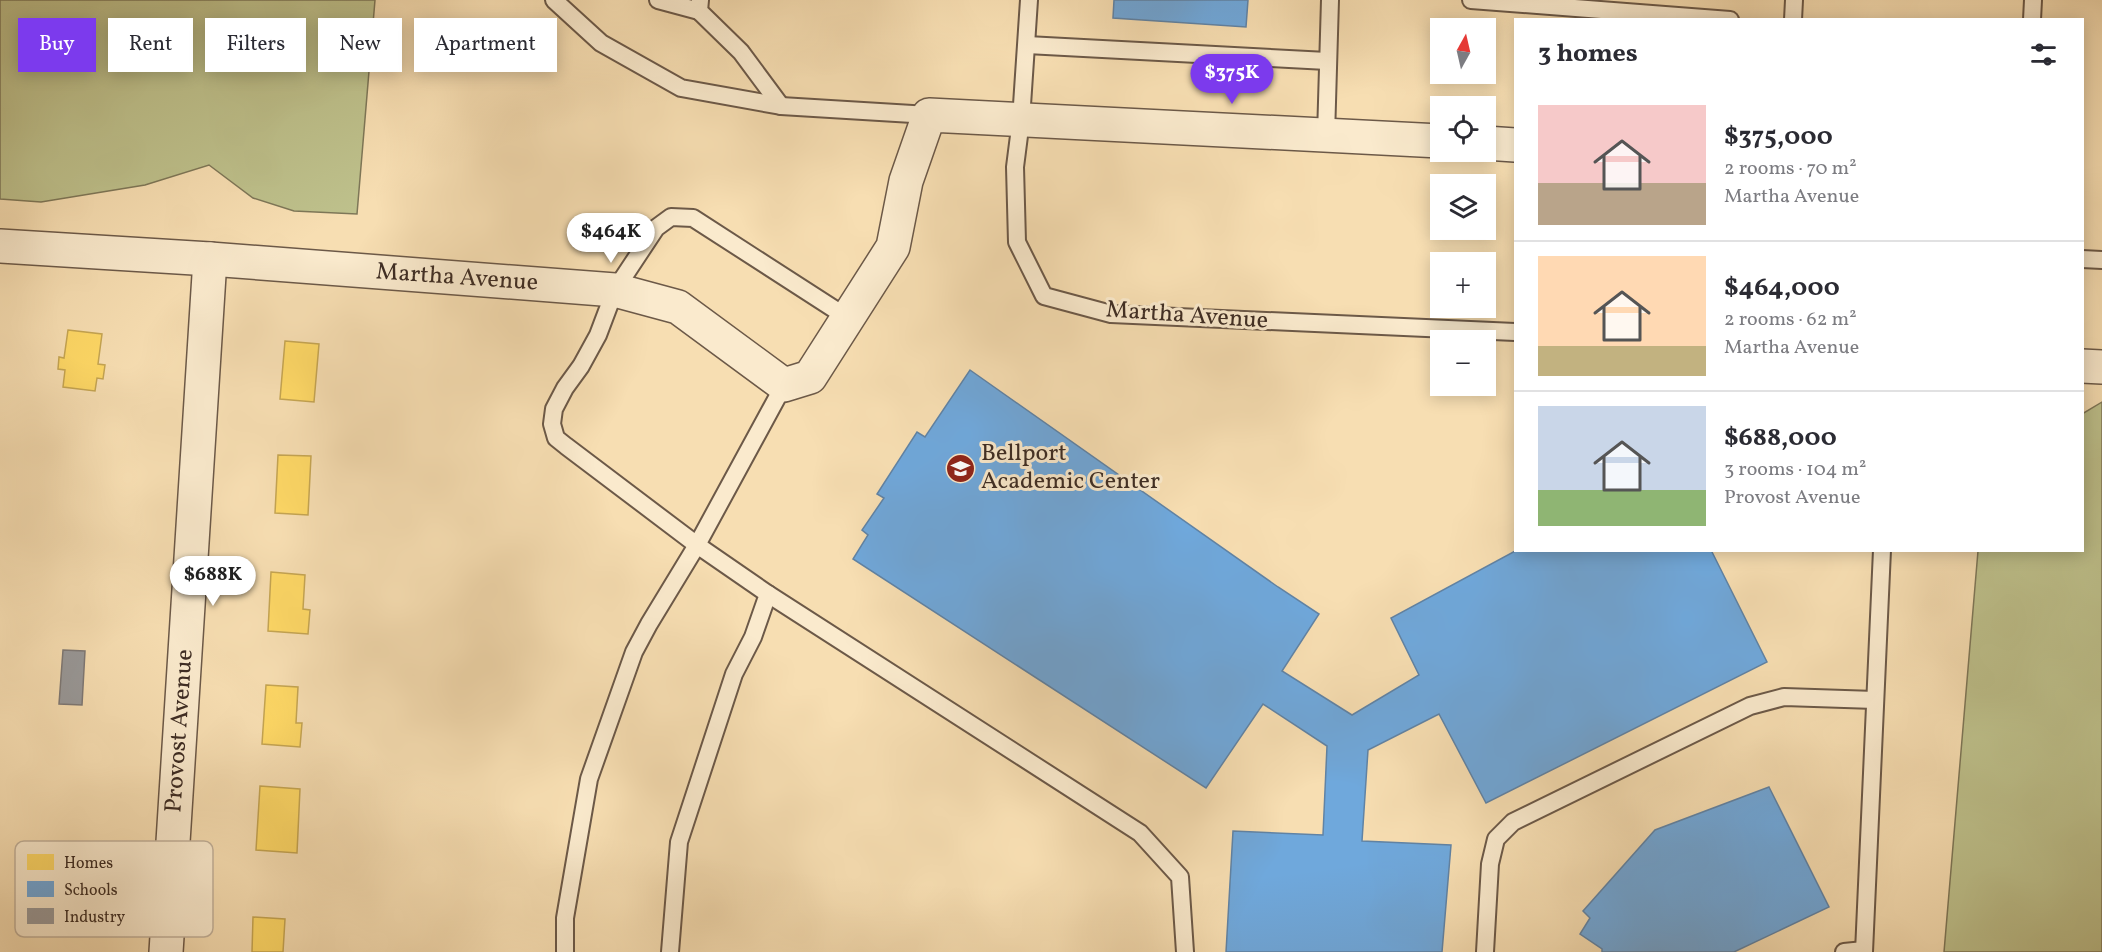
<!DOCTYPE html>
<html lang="en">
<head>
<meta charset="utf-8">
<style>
  :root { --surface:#fff; --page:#f2f2f3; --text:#2b2b33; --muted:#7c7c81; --line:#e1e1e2; --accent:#7c3aed }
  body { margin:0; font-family:Vollkorn,serif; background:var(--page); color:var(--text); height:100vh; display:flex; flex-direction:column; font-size:22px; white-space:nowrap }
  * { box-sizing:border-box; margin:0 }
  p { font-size:20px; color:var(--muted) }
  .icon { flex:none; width:33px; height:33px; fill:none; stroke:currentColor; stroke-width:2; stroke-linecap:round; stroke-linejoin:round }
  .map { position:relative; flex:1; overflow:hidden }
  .panel { position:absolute; left:1514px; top:18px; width:570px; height:534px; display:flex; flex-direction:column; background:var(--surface); border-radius:0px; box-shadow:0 3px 15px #0003 }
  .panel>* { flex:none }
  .banner { position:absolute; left:18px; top:18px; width:570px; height:54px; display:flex; gap:12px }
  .needle { width:39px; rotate:8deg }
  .tools { position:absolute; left:1430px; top:18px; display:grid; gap:12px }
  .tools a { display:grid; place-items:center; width:66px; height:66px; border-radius:0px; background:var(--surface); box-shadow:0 3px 15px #0003; font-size:30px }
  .price { position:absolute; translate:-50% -51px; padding:0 14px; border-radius:21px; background:#fff; color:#222; font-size:20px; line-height:39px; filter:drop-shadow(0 2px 3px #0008) }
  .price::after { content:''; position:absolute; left:50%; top:36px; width:18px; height:14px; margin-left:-9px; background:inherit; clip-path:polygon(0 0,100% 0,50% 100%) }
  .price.active { background:var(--accent); color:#fff }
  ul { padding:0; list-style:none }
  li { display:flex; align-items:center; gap:18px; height:150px; padding:0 24px }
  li+li { border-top:2px solid var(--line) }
  li span { display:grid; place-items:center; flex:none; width:168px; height:120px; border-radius:0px; color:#555 }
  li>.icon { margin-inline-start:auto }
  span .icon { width:72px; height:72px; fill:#fffc; stroke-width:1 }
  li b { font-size:26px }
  h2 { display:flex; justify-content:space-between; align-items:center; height:72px; padding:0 24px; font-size:26px }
  .tag { padding:0 21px; border-radius:0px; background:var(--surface); box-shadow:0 3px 15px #0003; font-size:21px; line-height:54px }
  .tag.active { background:var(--accent); color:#fff }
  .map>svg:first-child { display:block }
</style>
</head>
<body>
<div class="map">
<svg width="2102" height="952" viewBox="0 0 2102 952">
  <rect width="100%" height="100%" fill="#f7deb2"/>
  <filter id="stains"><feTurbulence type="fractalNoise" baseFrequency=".00333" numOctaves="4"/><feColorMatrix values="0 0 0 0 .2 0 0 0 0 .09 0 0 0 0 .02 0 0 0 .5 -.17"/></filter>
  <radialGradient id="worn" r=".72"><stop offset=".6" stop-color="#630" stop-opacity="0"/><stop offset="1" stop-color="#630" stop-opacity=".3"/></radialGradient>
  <g fill="#bec18c" stroke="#7e7758" stroke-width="1.5">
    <polygon points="0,0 375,0 357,214 294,211 253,198 209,165 145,185 41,202 0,199"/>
    <polygon points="2102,402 2102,952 1944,952 1978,551 2082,550 2082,414"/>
  </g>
  <g fill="#ffd966" stroke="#c5a552" stroke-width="1.5">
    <polygon points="68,330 102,334 98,364 105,365 103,379 97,378 95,391 63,387 65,370 58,369 59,357 64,358"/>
    <polygon points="285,341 319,344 314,402 280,399"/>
    <polygon points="278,455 311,456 308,515 275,513"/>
    <polygon points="271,572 305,575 303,609 310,610 308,634 268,631"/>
    <polygon points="266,685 298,687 296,723 302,723 300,747 262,744"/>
    <polygon points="260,786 300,789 297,853 256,850"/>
    <polygon points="253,917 285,919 283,952 252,952"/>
  </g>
  <g fill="#6fa8dc" stroke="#6083a5" stroke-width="1.5">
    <polygon points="1114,0 1248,0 1246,27 1113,18"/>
    <polygon points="970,370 1278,587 1319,614 1282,671 1352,715 1419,675 1391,618 1517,550 1711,550 1767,662 1486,803 1439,714 1368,750 1362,841 1451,845 1442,952 1226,952 1233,831 1323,835 1327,746 1263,704 1206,788 853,559 868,535 862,530 884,498 877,494 917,432 925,437"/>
    <polygon points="1769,787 1829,907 1734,952 1602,952 1602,949 1580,934 1590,918 1583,911 1655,830"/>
  </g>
  <polygon fill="#999" stroke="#7e7976" stroke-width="1.5" points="63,650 85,651 82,705 59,704"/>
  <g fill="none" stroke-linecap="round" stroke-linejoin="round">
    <defs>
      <g id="lane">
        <polyline points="554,0 601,43 681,88 781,106 929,115"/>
        <polyline points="658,0 699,11"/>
        <polyline points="700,0 699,11 741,52 781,106"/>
        <polyline points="1029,0 1021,120 1015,167 1017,242 1044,296 1111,314 1515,332"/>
        <polyline points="1471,0 1730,20"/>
        <polyline points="1793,20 1794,0"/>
        <polyline points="2032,20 2033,0"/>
        <polyline points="1027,45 1327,61"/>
        <polyline points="1326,136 1330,0"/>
        <polyline points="2082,259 2102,260"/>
        <polyline points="784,385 697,545 566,446 556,438 552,424 554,409 565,388 581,366 598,335 615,290 656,228 671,217 693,218 848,318"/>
        <polyline points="768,594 1140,833 1180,877 1185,952"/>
        <polyline points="565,952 565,918 589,779 634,652 649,624 697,545 768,594 753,637 734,674 679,842 670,952"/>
        <polyline points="1485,952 1490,864 1496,839 1513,822 1750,706 1784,697 1875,700"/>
        <polyline points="1844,952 1864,950"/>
        <polyline points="1864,952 1882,550"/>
      </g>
      <g id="street">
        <polyline points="1485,143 1515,145"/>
        <polyline points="0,246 210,259 615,290 678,307 784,385 810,377 893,247 906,181 929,115 1440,141"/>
        <polyline points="2082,366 2102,367"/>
        <polyline points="166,952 210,259"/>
      </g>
    </defs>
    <use href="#lane" stroke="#6c5948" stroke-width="20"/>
    <use href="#street" stroke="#6c5948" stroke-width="36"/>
    <use href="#lane" stroke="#faeacd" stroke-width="16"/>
    <use href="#street" stroke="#faeacd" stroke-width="33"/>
  </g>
  <defs>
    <symbol id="school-disc" viewBox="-11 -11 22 22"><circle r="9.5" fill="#8f2418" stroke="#faeacd"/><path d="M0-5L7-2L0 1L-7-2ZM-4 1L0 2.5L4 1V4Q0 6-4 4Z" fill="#fff"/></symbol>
  </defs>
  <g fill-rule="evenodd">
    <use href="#school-disc" x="944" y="452" width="33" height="33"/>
  </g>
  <g text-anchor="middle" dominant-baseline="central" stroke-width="6" stroke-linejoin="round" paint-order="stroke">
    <g font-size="24" fill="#3e2d24" stroke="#faeacd">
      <text transform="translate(457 278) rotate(4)">Martha Avenue</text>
      <text transform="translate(1187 316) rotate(4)">Martha Avenue</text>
      <text transform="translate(180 731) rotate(-86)">Provost Avenue</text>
    </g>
    <g font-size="24" fill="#3e2d24" stroke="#faeacd" text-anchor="start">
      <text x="981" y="454">Bellport<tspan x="981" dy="28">Academic Center</tspan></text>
    </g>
  </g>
  <rect x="15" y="841" width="198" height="96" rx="9" fill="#faeacd" stroke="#c2b19a" stroke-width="1.5"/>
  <rect x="27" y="854" width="27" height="16" fill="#ffd966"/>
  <rect x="27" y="881" width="27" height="16" fill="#6fa8dc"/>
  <rect x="27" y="908" width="27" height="16" fill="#999"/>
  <g font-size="16" fill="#3e2d24">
    <text x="64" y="868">Homes</text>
    <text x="64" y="895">Schools</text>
    <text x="64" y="922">Industry</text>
  </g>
  <rect width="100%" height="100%" filter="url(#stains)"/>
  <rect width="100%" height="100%" fill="url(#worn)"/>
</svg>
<div class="tools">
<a><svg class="needle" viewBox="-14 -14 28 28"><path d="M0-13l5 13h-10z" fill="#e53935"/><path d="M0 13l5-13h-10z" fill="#7c7c81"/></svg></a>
<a><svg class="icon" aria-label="locate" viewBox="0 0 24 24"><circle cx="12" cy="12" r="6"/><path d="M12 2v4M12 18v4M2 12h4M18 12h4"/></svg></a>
<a><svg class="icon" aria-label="layers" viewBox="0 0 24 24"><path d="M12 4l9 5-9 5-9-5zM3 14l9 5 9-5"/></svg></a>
<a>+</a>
<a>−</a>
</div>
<b class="price active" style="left:1232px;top:105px">$375K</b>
<b class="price" style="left:611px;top:264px">$464K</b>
<b class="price" style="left:213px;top:607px">$688K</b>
<div class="banner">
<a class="tag active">Buy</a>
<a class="tag">Rent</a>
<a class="tag">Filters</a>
<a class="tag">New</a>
<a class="tag">Apartment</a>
</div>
<section class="panel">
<h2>3 homes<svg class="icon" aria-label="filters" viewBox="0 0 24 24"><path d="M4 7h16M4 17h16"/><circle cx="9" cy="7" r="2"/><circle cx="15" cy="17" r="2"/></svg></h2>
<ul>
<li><span style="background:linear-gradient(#f6c9c9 65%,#b9a48a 0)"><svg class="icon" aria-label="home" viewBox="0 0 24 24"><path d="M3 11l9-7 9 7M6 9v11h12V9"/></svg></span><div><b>$375,000</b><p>2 rooms · 70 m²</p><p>Martha Avenue</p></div></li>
<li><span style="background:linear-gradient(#ffd9b3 75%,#c2b280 0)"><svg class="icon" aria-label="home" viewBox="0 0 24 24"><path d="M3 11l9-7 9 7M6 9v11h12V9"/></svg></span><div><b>$464,000</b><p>2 rooms · 62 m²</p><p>Martha Avenue</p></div></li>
<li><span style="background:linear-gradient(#c9d6e8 70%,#8fb573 0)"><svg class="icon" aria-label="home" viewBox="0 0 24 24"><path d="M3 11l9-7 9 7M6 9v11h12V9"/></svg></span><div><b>$688,000</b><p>3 rooms · 104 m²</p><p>Provost Avenue</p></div></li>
</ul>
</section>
</div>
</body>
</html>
